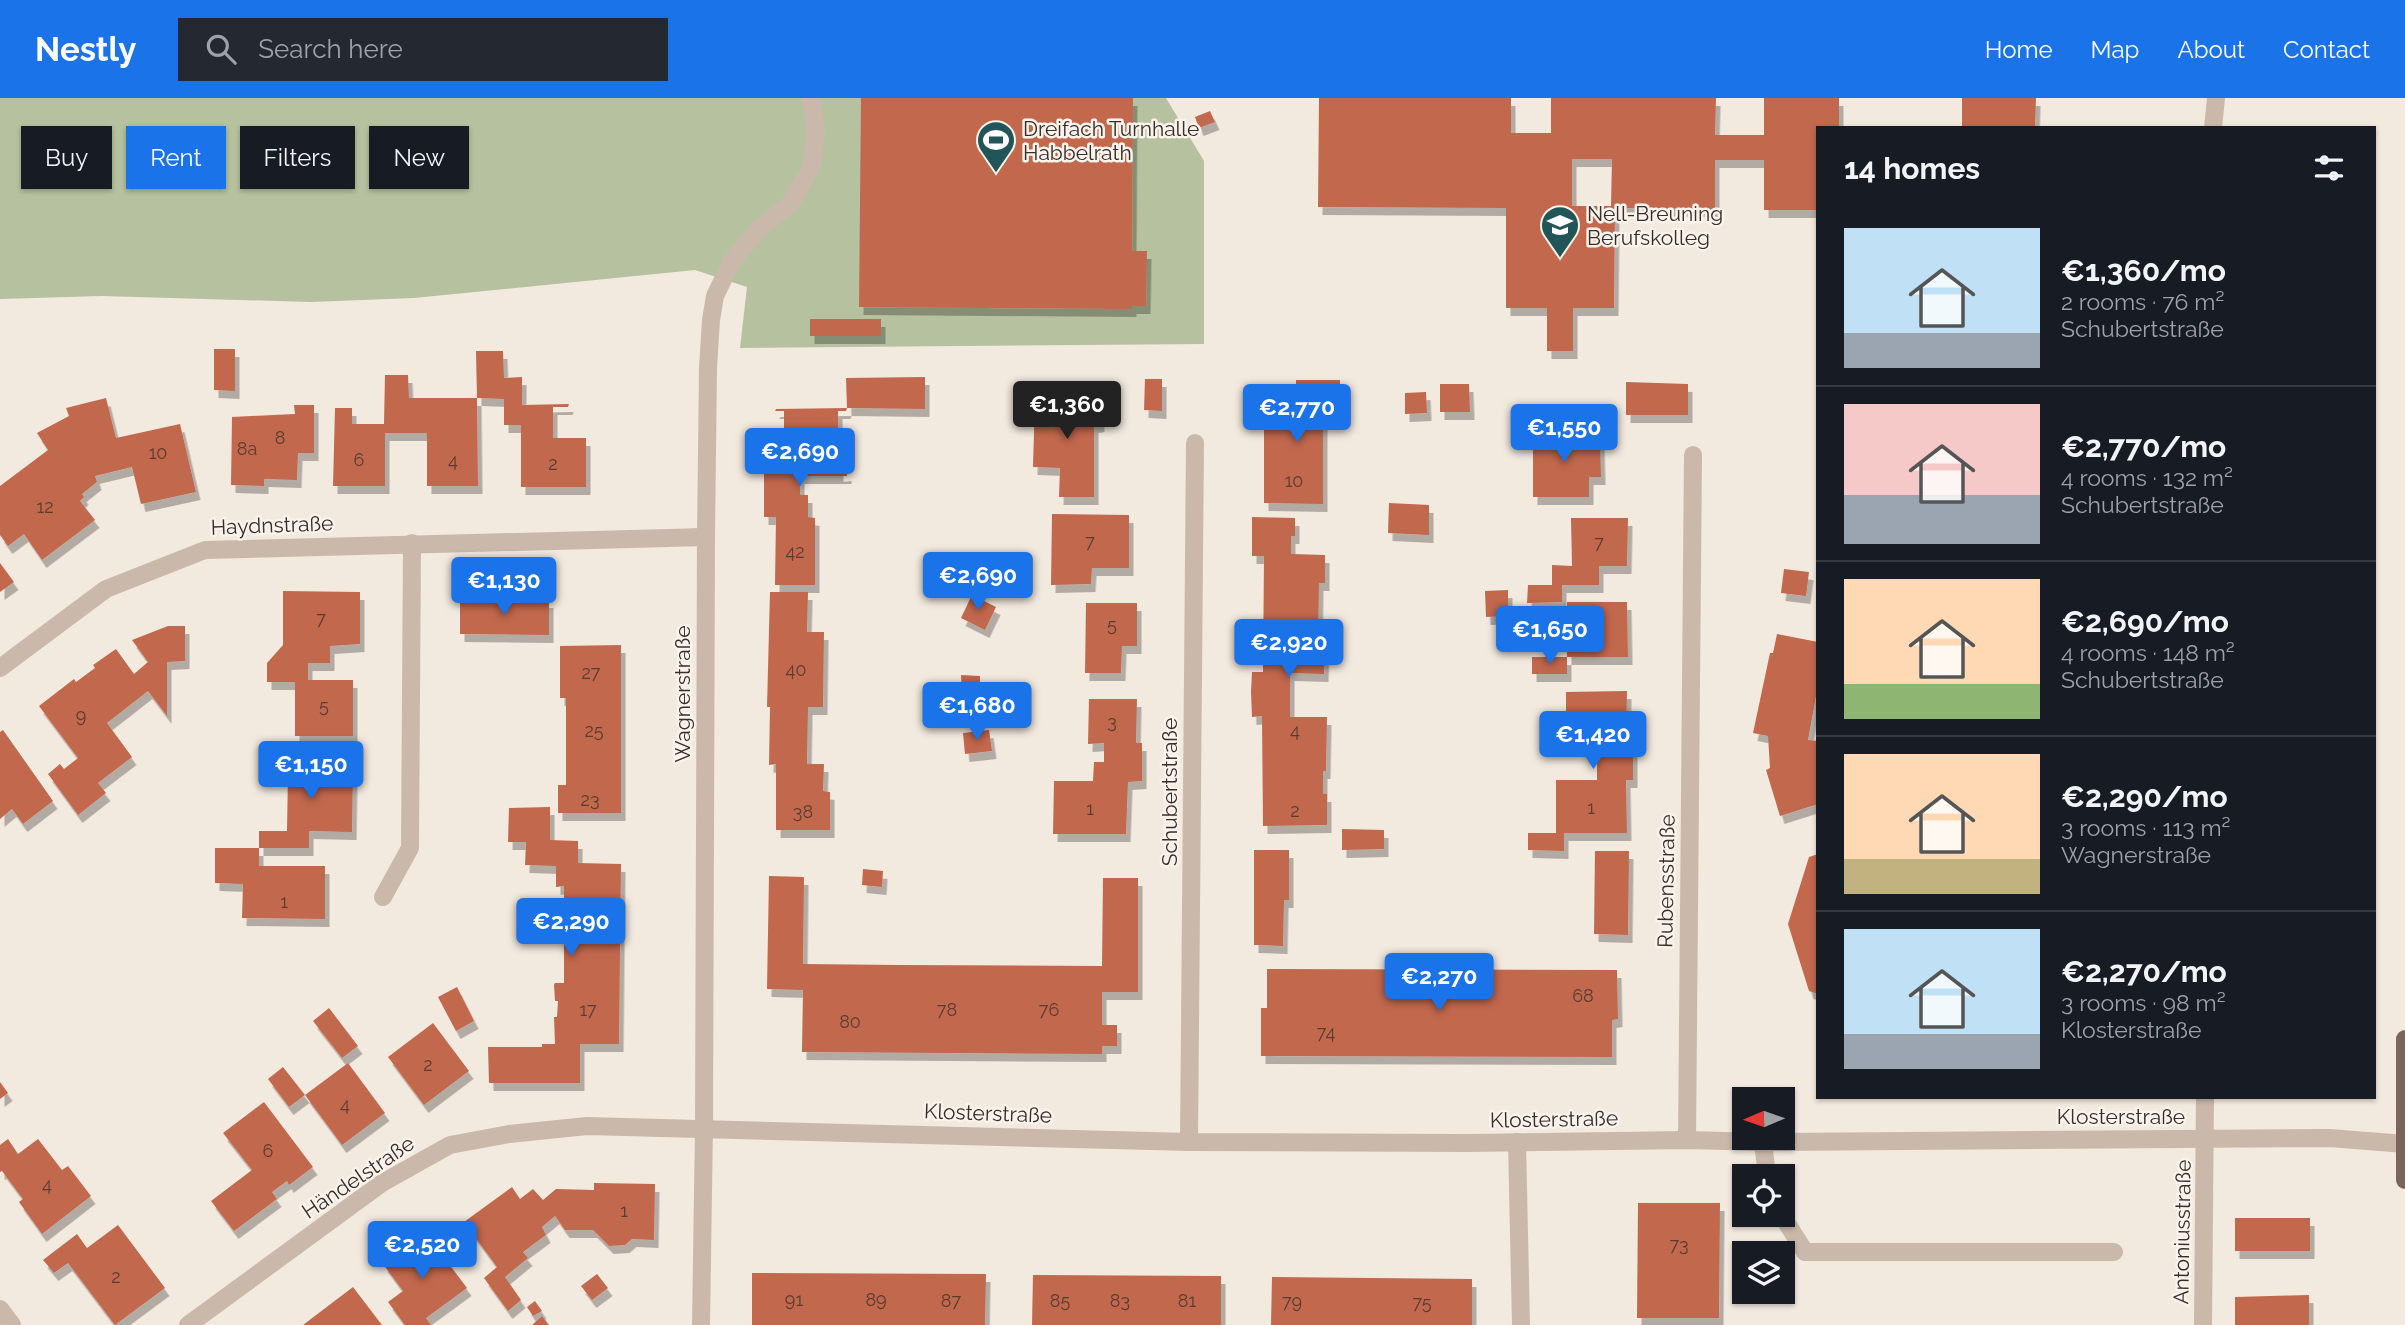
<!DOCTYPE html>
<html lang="en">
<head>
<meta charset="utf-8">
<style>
  :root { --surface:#171b24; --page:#242831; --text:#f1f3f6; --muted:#9ea1a6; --line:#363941; --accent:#1a73e8 }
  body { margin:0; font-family:Raleway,sans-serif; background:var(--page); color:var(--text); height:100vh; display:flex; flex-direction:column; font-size:26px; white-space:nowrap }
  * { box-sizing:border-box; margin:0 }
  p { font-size:23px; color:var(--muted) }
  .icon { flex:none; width:38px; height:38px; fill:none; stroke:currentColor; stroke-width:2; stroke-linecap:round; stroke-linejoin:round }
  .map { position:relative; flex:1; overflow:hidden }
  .side { position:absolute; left:1816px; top:28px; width:560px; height:973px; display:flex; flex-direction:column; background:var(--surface); border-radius:0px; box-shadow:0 2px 5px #0004 }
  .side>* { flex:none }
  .guide { position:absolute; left:21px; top:28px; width:665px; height:63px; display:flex; gap:14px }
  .needle { width:46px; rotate:268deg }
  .buttons { position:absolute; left:1732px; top:989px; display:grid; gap:14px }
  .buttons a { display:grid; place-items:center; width:63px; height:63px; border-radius:0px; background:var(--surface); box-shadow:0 2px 5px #0004; font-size:35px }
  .price { position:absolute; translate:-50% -60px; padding:0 16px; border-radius:7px; background:var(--accent); color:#fff; font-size:23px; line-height:46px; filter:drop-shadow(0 2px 4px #0008) }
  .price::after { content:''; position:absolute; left:50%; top:42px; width:21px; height:16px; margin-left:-10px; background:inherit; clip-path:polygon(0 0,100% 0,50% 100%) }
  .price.active { background:#222; color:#fff }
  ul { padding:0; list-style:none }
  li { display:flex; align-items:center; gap:21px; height:175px; padding:0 28px }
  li+li { border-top:2px solid var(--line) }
  li span { display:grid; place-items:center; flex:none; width:196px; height:140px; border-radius:0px; color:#555 }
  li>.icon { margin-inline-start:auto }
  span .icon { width:84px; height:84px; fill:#fffc; stroke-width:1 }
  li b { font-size:30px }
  h2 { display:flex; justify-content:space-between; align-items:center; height:84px; padding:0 28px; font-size:30px }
  .pill { padding:0 24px; border-radius:0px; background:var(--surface); box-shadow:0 2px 5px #0004; font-size:24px; line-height:63px }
  .pill.active { background:var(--accent); color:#fff }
  header { display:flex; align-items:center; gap:42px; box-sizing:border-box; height:98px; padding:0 35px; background:var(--accent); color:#fff }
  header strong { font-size:33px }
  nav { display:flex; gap:38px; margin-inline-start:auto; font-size:24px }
  .search { width:490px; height:63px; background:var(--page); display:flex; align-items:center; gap:18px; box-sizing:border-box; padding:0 24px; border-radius:0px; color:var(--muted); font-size:26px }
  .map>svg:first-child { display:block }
</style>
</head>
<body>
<header>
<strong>Nestly</strong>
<div class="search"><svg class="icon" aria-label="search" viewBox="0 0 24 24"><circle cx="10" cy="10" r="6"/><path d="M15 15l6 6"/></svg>Search here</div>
<nav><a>Home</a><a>Map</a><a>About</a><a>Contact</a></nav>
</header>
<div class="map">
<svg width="2405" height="1227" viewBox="0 0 2405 1227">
  <defs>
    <filter id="shadow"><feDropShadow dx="4.5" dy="8" stdDeviation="0" flood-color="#0004"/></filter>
  </defs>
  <rect width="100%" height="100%" fill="#f2e9df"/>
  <polygon fill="#b6c19f" points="0,0 1166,0 1204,63 1204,246 740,250 747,189 695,172 414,200 311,204 102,198 0,201"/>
  <g fill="#c2684d" fill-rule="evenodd" filter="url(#shadow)">
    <polygon points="861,0 1133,0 1132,153 1147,153 1146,208 1132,208 1132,211 859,209"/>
    <path d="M1319 0H1511V35H1551V0H1716L1715 37H1764V0H1839V30H1818V112H1764V62H1715V111L1615 110 1614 210H1573V253H1547V210H1506V110L1318 109ZM1572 61H1612L1611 108H1572Z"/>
    <polygon points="1962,0 2036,0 2035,30 1962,30"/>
    <polygon points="1210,13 1215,24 1199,30 1195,19"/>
    <rect x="810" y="221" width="71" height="17"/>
    <polygon points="214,251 235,251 235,293 214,292"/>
    <polygon points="476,253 503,253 504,280 522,279 522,307 569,306 568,309 553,309 553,340 586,340 586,389 521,389 521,327 504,327 504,301 477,300 478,388 427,388 427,335 385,335 385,388 333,388 335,310 352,310 352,326 384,326 385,277 408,277 409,300 477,300"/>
    <polygon points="925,279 925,311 847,310 846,280"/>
    <polygon points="1145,281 1162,281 1162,313 1144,312"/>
    <polygon points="1296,282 1340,282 1340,305 1323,304 1323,406 1264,405 1264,303 1296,303"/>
    <polygon points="1626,284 1688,286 1688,317 1626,317"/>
    <polygon points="1440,286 1469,286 1470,314 1440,314"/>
    <polygon points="1426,294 1427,315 1405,316 1405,295"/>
    <polygon points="1035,298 1100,299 1100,326 1094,327 1094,399 1059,399 1060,370 1033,369"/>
    <polygon points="106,300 116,340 180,326 196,394 141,406 132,369 95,378 97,384 82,396 84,399 80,403 95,422 42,462 24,436 8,448 0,437 0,388 48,352 37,335 69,318 66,310"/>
    <polygon points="294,307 314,307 314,355 298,355 297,382 264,381 264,388 231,387 232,319 295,316"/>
    <polygon points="847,310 846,313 838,313 839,376 847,375 847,378 800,378 800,397 808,397 808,419 815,420 815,487 775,487 776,419 764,419 764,376 776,376 776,330 784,330 784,313 775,313 776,311"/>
    <polygon points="1533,330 1563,330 1563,339 1600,339 1601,379 1589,379 1589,399 1533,399"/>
    <polygon points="1389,405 1429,407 1429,437 1388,435"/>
    <polygon points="1052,416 1129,417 1129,470 1092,470 1091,486 1051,487"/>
    <polygon points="1252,419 1295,420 1295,438 1291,438 1291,456 1325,457 1325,485 1319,485 1318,547 1325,548 1324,576 1290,575 1290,619 1327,619 1326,673 1323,673 1323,696 1327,696 1327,727 1263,728 1262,618 1252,619 1251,594 1252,574 1263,574 1264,458 1252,458"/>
    <polygon points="1571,420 1628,420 1627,468 1599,468 1599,487 1562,487 1562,504 1527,505 1528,487 1552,487 1552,467 1572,468"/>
    <polygon points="0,465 14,484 0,494"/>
    <polygon points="1784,471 1809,474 1806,498 1781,495"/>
    <polygon points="1508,492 1508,518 1486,519 1485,493"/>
    <polygon points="283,493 360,494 360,546 330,548 330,565 308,565 308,582 353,582 353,638 295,638 295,584 267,584 267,565 283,547"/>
    <polygon points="770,494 808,494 807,534 824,534 823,609 808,609 807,666 824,666 823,693 830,694 830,732 776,732 776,666 769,667 770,609 767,609"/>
    <polygon points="972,497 996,509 985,532 961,520"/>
    <polygon points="460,501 549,502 549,537 460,536"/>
    <polygon points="1567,504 1627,504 1628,559 1567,559"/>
    <polygon points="1086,505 1137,505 1137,548 1122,548 1121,575 1085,575"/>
    <polygon points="168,528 185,528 185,563 167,564 167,618 148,593 107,625 132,659 98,685 106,695 78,717 48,676 60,666 64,671 78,660 39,608 74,581 76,584 95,570 93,567 116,551 134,576 148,564 132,542"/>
    <polygon points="1777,536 1818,544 1818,587 1808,642 1818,643 1818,706 1780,718 1766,672 1770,670 1768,638 1753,635 1770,555 1773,555"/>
    <polygon points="621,547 621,715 558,715 558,687 566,687 566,600 560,600 560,548"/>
    <rect x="1532" y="559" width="35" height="17"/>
    <polygon points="961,577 980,578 980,597 962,597"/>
    <polygon points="1627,593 1626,646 1633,646 1633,682 1626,682 1627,735 1564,735 1564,753 1528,752 1528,735 1556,735 1556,682 1597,682 1597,646 1566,646 1566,594"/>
    <polygon points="1089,601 1137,601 1136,645 1142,645 1142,683 1128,684 1126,736 1053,736 1054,683 1093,683 1094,664 1104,664 1104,645 1088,646"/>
    <polygon points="3,632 53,703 23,726 12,711 0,721 0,634"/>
    <polygon points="989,632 992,653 965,656 963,635"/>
    <polygon points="270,656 318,657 322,674 353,674 352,734 309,733 309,750 259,750 259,733 287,733 288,675 270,674"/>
    <polygon points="550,709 550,742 578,743 578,765 621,766 619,946 580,946 580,985 489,985 488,949 542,949 542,946 555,946 554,919 557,919 558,903 555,903 554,887 555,885 564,885 564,826 556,826 555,822 564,822 564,788 556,789 556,768 525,767 526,744 508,744 509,710"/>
    <polygon points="1342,731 1384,732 1384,751 1342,752"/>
    <polygon points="215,750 259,750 259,768 325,768 325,821 242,820 243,786 215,785"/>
    <polygon points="1254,752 1289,752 1289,802 1284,802 1283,848 1254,847"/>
    <polygon points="1595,753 1629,753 1628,837 1594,836"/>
    <polygon points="1818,756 1818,896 1809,893 1788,826 1809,759"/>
    <polygon points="863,771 883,773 882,789 862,787"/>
    <polygon points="769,778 804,779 803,866 898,867 1102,868 1103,780 1138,780 1138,894 1102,894 1102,927 1117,927 1117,948 1102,948 1102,956 802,954 803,892 767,891"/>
    <polygon points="1267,871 1617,872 1618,921 1612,922 1612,959 1261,958 1261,910 1267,910"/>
    <polygon points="457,889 474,923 456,933 438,899"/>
    <polygon points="329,910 358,948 342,960 313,923"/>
    <polygon points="433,925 469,973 424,1007 388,959"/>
    <polygon points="348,965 385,1015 342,1047 305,997"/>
    <polygon points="283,969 305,997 289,1009 268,981"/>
    <polygon points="0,984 8,995 0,1001"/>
    <polygon points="264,1004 313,1069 289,1087 287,1083 272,1094 277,1101 234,1133 211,1103 252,1072 223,1035"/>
    <polygon points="8,1041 18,1056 38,1041 62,1072 68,1068 91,1098 42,1136 19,1104 23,1101 2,1073 0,1074 0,1047"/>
    <polygon points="594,1085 655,1086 654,1142 632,1141 625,1147 609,1148 593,1132 565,1132 555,1118 542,1129 546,1137 523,1154 528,1160 505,1179 521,1202 508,1213 484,1180 497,1169 464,1124 512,1089 520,1101 533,1091 543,1102 556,1091 594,1092"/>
    <polygon points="1638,1105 1720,1105 1719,1220 1637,1220"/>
    <rect x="2235" y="1120" width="75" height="33"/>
    <polygon points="118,1127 165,1190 115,1227 68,1165 54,1175 43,1162 77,1136 87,1150"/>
    <polygon points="425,1134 467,1190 426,1220 431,1227 405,1227 388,1204 403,1193 383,1166 403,1153 402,1152"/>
    <polygon points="752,1175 986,1176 985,1227 752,1227"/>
    <polygon points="597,1176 608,1190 592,1202 581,1188"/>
    <polygon points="1033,1177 1221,1178 1221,1227 1032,1227"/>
    <polygon points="1272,1179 1472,1181 1472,1227 1271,1227"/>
    <polygon points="353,1189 382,1227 303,1227"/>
    <polygon points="2309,1197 2309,1227 2235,1227 2235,1199"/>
    <polygon points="535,1203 542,1213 533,1218 527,1209"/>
    <polygon points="542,1218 549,1227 532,1227"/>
  </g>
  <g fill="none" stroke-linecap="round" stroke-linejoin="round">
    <g stroke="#cab9ab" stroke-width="18">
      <polyline points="2213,30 2216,0"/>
      <polyline points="0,570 106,491 205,452 706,439"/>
      <polyline points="383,799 410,750 412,445"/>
      <polyline points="1687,1042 1693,357"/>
      <polyline points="1189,1044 1195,345"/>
      <polyline points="1517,1044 1521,1227"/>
      <polyline points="1763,1044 1767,1078"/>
      <polyline points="1781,1116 1805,1154 2114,1154"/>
      <polyline points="0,1211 12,1227"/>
      <polyline points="188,1227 382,1085 450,1047 509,1036 587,1028 1189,1044 1467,1045 1687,1042 1763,1044 2330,1040 2405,1046"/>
      <polyline points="701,1227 704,1029 706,439 708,270 711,222 715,198 732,163 759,131 791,105 812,68 816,31 811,0"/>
      <polyline points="2203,1227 2205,999"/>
    </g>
    <polyline stroke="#79655c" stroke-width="18" points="2405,941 2405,1082"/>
  </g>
  <defs>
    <symbol id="stadium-pin" viewBox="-11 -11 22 30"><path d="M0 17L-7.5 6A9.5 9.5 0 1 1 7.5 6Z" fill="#215558" stroke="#f9f3eb"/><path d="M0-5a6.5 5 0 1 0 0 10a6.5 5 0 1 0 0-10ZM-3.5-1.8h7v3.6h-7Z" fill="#fff"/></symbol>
    <symbol id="school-pin" viewBox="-11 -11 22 30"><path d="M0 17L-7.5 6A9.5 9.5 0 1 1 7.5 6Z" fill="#215558" stroke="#f9f3eb"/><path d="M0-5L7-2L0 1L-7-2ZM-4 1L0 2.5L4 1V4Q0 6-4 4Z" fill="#fff"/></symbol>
  </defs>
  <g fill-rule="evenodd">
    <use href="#stadium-pin" x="974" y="20" width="44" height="60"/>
    <use href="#school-pin" x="1538" y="105" width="44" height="60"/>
  </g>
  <g text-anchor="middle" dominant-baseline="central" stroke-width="5" stroke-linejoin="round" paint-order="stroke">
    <g font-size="18" fill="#5a3c33">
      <text x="280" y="339">8</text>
      <text x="247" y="350">8a</text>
      <text x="158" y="354">10</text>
      <text x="359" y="361">6</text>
      <text x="453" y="362">4</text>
      <text x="553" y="365">2</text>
      <text x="1294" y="382">10</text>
      <text x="45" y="408">12</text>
      <text x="1090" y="443">7</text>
      <text x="1599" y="444">7</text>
      <text x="795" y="453">42</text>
      <text x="321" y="520">7</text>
      <text x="1112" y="526">5</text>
      <text x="796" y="571">40</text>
      <text x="591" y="574">27</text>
      <text x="324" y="607">5</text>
      <text x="81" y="617">9</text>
      <text x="1112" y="623">3</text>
      <text x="594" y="632">25</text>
      <text x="1295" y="632">4</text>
      <text x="590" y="701">23</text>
      <text x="1591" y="709">1</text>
      <text x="1090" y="710">1</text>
      <text x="1295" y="712">2</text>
      <text x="803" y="713">38</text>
      <text x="284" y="803">1</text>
      <text x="1583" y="897">68</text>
      <text x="588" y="911">17</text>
      <text x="947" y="911">78</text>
      <text x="1049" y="911">76</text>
      <text x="850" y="923">80</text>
      <text x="1326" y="934">74</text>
      <text x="428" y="966">2</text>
      <text x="345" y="1006">4</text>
      <text x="268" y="1052">6</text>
      <text x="47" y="1086">4</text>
      <text x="624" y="1112">1</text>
      <text x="1679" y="1146">73</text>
      <text x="116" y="1178">2</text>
      <text x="794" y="1201">91</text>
      <text x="876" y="1201">89</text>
      <text x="951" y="1202">87</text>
      <text x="1060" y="1202">85</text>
      <text x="1120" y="1202">83</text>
      <text x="1187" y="1202">81</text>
      <text x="1292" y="1203">79</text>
      <text x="1422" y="1204">75</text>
    </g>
    <g font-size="21" fill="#382e2a" stroke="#f9f3eb" text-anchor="start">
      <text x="1023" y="30">Dreifach Turnhalle<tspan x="1023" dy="24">Habbelrath</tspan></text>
      <text x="1587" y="115">Nell-Breuning<tspan x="1587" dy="24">Berufskolleg</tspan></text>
    </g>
    <g font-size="21" fill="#382e2a" stroke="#f9f3eb">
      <text transform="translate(272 427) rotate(-2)">Haydnstraße</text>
      <text transform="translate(682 596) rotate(-90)">Wagnerstraße</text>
      <text transform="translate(1169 694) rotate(-90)">Schubertstraße</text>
      <text transform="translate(1666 783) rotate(-89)">Rubensstraße</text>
      <text transform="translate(988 1015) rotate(2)">Klosterstraße</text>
      <text x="2121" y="1018">Klosterstraße</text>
      <text transform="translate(1554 1021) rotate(-1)">Klosterstraße</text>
      <text transform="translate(358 1079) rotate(-34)">Händelstraße</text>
      <text transform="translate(2182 1134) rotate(-89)">Antoniusstraße</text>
    </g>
  </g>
</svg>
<div class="buttons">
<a><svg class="needle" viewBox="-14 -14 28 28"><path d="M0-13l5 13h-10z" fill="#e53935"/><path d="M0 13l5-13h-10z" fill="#9ea1a6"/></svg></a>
<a><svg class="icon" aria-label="locate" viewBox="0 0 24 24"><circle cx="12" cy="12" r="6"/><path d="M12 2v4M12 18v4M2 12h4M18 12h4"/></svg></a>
<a><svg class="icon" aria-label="layers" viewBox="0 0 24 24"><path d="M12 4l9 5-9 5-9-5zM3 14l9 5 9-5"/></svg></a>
</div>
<b class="price active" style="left:1067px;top:343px">€1,360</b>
<b class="price" style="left:1297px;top:346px">€2,770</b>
<b class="price" style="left:1564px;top:366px">€1,550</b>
<b class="price" style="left:800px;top:390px">€2,690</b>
<b class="price" style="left:978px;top:514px">€2,690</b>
<b class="price" style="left:504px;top:519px">€1,130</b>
<b class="price" style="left:1550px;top:568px">€1,650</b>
<b class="price" style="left:1289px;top:581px">€2,920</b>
<b class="price" style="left:977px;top:644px">€1,680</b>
<b class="price" style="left:1593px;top:673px">€1,420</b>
<b class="price" style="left:311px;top:703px">€1,150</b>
<b class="price" style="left:571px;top:860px">€2,290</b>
<b class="price" style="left:1439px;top:915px">€2,270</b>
<b class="price" style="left:422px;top:1183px">€2,520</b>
<div class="guide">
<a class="pill">Buy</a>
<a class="pill active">Rent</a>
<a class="pill">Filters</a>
<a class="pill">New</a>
</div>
<section class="side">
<h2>14 homes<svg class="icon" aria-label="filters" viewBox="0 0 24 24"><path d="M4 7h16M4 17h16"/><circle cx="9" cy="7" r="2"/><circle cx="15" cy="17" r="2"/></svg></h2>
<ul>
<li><span style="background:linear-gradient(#bfe0f5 75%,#9aa5b1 0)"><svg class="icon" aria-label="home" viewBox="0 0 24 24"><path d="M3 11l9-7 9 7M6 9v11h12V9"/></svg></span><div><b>€1,360/mo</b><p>2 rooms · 76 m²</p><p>Schubertstraße</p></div></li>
<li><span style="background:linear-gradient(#f6c9c9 65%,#9aa5b1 0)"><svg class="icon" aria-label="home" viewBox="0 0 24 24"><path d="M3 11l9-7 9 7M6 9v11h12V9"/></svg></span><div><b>€2,770/mo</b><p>4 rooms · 132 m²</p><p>Schubertstraße</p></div></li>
<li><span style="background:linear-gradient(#ffd9b3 75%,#8fb573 0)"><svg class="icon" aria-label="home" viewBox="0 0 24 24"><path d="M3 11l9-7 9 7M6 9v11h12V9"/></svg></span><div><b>€2,690/mo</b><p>4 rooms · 148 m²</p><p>Schubertstraße</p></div></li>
<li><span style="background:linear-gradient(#ffd9b3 75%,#c2b280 0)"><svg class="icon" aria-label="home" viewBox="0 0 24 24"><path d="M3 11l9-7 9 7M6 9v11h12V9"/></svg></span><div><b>€2,290/mo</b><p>3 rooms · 113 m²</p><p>Wagnerstraße</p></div></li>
<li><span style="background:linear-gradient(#bfe0f5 75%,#9aa5b1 0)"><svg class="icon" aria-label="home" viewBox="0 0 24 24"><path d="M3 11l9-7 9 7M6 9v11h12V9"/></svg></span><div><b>€2,270/mo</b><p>3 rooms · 98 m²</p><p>Klosterstraße</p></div></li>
</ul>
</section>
</div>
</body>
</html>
